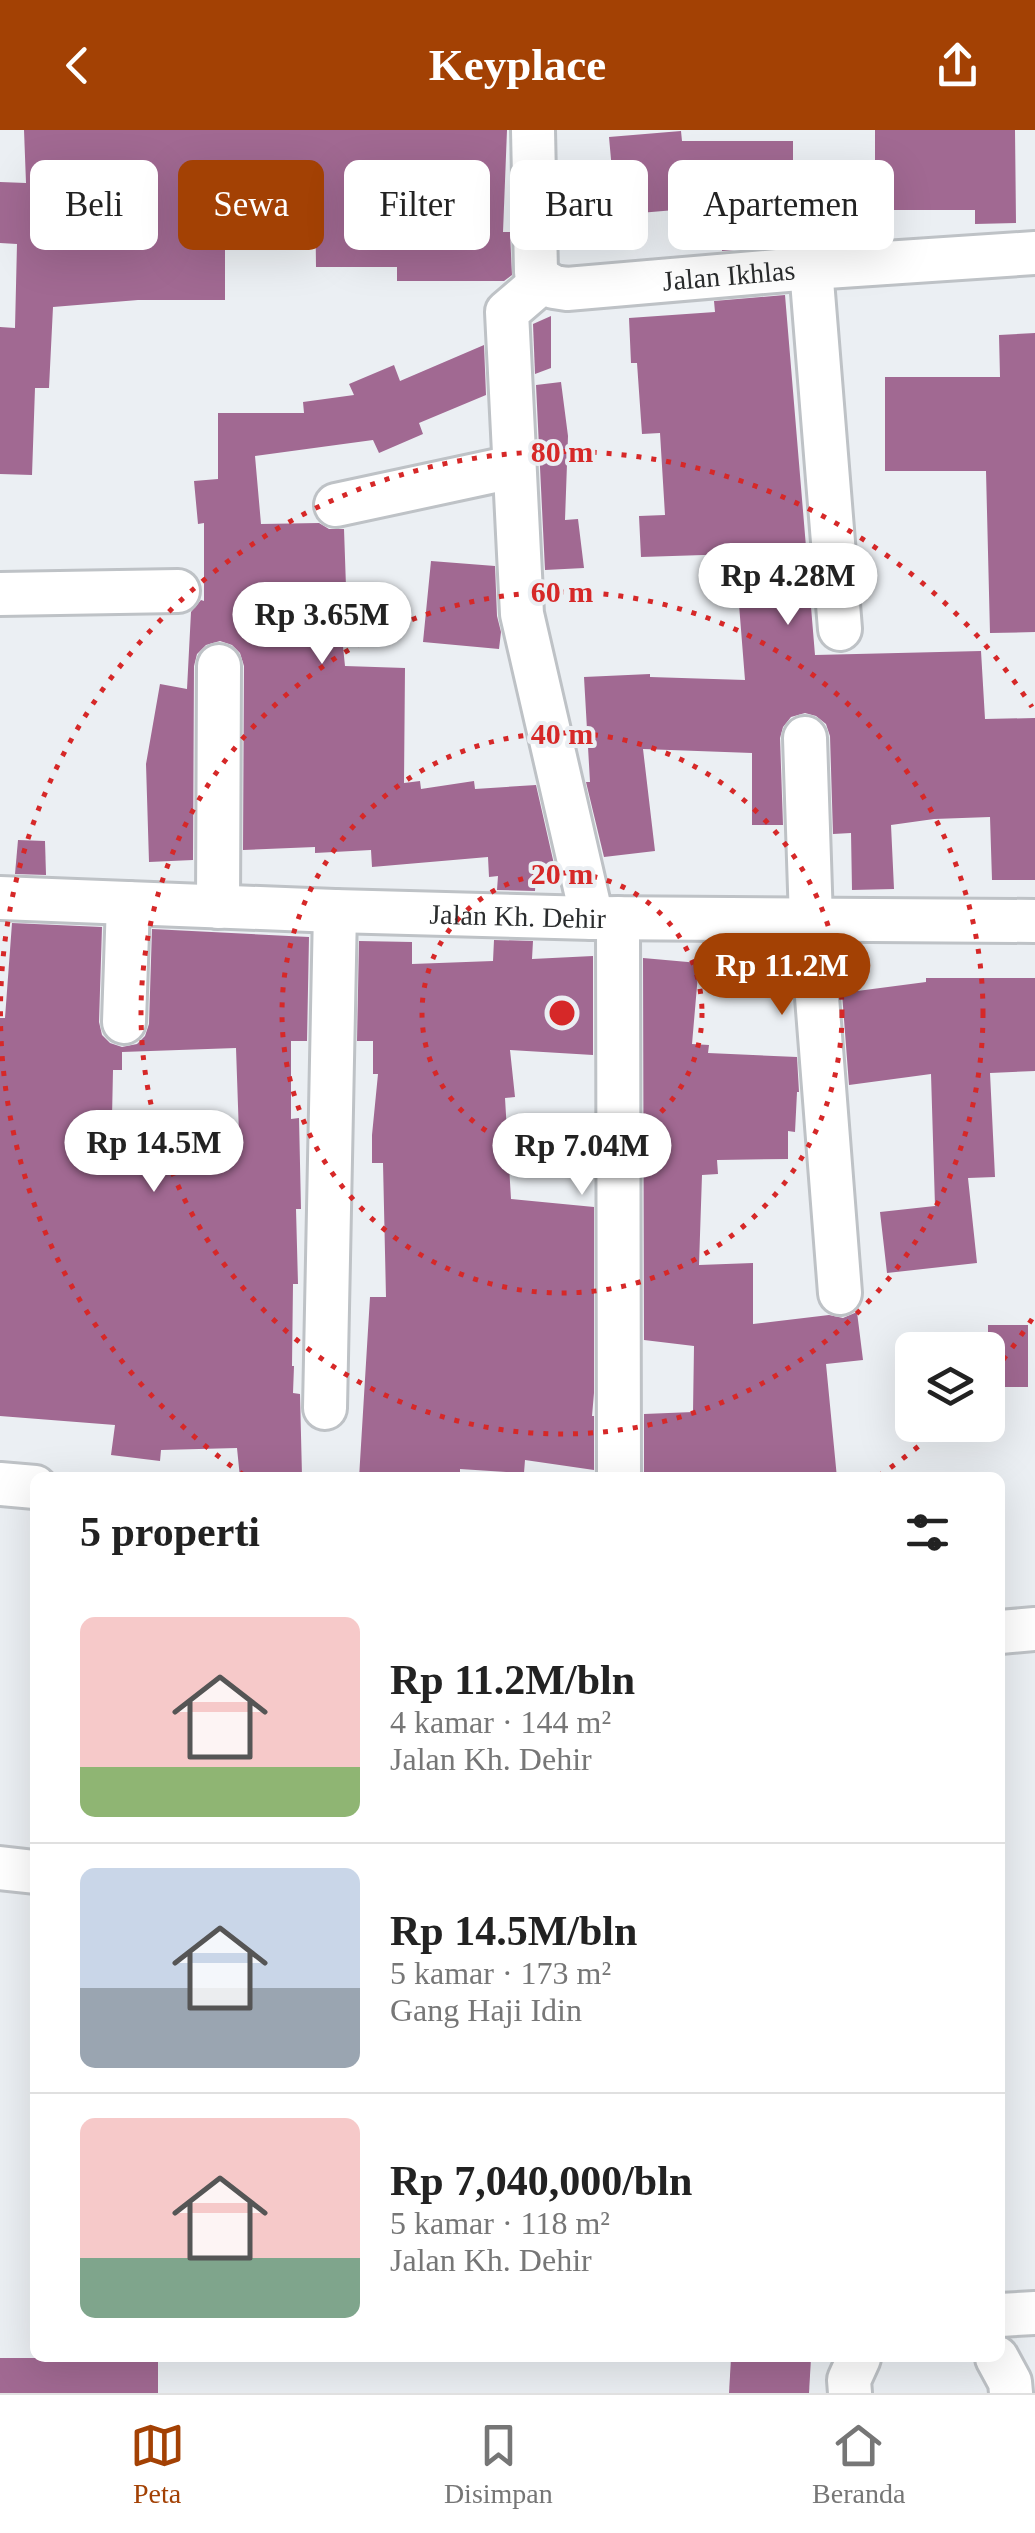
<!DOCTYPE html>
<html lang="id">
<head>
<meta charset="utf-8">
<style>
  :root { --surface:#fff; --page:#f2f2f2; --text:#222; --muted:#767676; --line:#e0e0e0; --accent:#a34104 }
  body { margin:0; font-family:Georgia,serif; background:var(--page); color:var(--text); height:100vh; display:flex; flex-direction:column; font-size:38px; white-space:nowrap }
  * { box-sizing:border-box; margin:0 }
  p { font-size:32px; color:var(--muted) }
  .icon { flex:none; width:55px; height:55px; fill:none; stroke:currentColor; stroke-width:2; stroke-linecap:round; stroke-linejoin:round }
  .map { position:relative; flex:1; overflow:hidden }
  .sheet { position:absolute; left:30px; top:1342px; width:975px; height:890px; display:flex; flex-direction:column; background:var(--surface); border-radius:15px; box-shadow:0 10px 40px #0002 }
  .sheet>* { flex:none }
  .hud { position:absolute; left:30px; top:30px; width:975px; height:90px; display:flex; gap:20px }
  .buttons { position:absolute; left:895px; top:1202px; display:grid; gap:20px }
  .buttons a { display:grid; place-items:center; width:110px; height:110px; border-radius:15px; background:var(--surface); box-shadow:0 10px 40px #0002; font-size:50px }
  .price { position:absolute; translate:-50% -85px; padding:0 22px; border-radius:35px; background:#fff; color:#222; font-size:32px; line-height:65px; filter:drop-shadow(0 2px 5px #0008) }
  .price::after { content:''; position:absolute; left:50%; top:60px; width:30px; height:22px; margin-left:-15px; background:inherit; clip-path:polygon(0 0,100% 0,50% 100%) }
  .price.selected { background:var(--accent); color:#fff }
  ul { padding:0; list-style:none }
  li { display:flex; align-items:center; gap:30px; height:250px; padding:0 50px }
  li+li { border-top:2px solid var(--line) }
  li span { display:grid; place-items:center; flex:none; width:280px; height:200px; border-radius:15px; color:#555 }
  li>.icon { margin-inline-start:auto }
  span .icon { width:120px; height:120px; fill:#fffc; stroke-width:1 }
  li b { font-size:42px }
  h2 { display:flex; justify-content:space-between; align-items:center; height:120px; padding:0 50px; font-size:42px }
  .tag { padding:0 35px; border-radius:15px; background:var(--surface); box-shadow:0 10px 40px #0002; font-size:35px; line-height:90px }
  .tag.selected { background:var(--accent); color:#fff }
  header { display:flex; justify-content:space-between; align-items:center; height:130px; padding:0 50px; background:var(--accent); color:#fff; font-size:45px; font-weight:800 }
  .dock { display:flex; justify-content:space-around; align-items:center; height:140px; border-top:2px solid var(--line); background:var(--surface); font-size:28px; color:var(--muted) }
  .dock a { display:grid; justify-items:center; gap:5px }
  .dock .selected { color:var(--accent) }
  .map>svg:first-child { display:block }
</style>
</head>
<body>
<header><svg class="icon" aria-label="back" viewBox="0 0 24 24"><path d="M15 5l-7 7 7 7"/></svg>Keyplace<svg class="icon" aria-label="share" viewBox="0 0 24 24"><path d="M12 15V3M7 8l5-5 5 5M5 13v7h14v-7"/></svg></header>
<div class="map">
<svg width="1035" height="2263" viewBox="0 0 1035 2263">
  <rect width="100%" height="100%" fill="#ebeff3"/>
  <g fill="#a16992" fill-rule="evenodd">
    <polygon points="24,0 507,0 503,102 510,102 512,145 504,151 397,151 397,137 316,137 315,57 225,61 225,170 138,170 53,177 49,258 35,258 32,345 0,344 0,197 15,198 17,114 0,113 0,52 26,53"/>
    <polygon points="875,0 1015,0 1016,93 975,94 975,80 875,80"/>
    <polygon points="681,1 682,11 793,11 793,108 780,108 781,116 722,121 722,76 616,85 609,7"/>
    <polygon points="785,165 815,525 981,521 985,589 1035,588 1035,750 992,750 990,687 934,689 891,695 894,759 852,760 851,703 833,704 830,606 826,594 816,586 805,583 791,587 783,597 780,608 783,695 752,695 752,623 643,619 655,721 604,727 586,652 590,652 584,547 650,544 650,547 745,550 735,424 641,427 639,386 665,385 660,303 642,304 637,233 631,233 629,188 715,182 714,171"/>
    <polygon points="551,186 551,238 535,244 533,194"/>
    <polygon points="1035,203 1035,502 990,503 986,341 885,341 885,247 1000,247 999,205"/>
    <polygon points="484,215 486,265 419,293 423,304 379,323 373,310 255,326 261,394 319,393 329,399 344,399 346,457 337,458 345,536 405,538 404,653 420,651 421,659 474,651 475,659 536,655 556,743 536,744 535,761 497,760 498,746 489,747 488,727 372,737 371,720 315,723 315,717 243,720 244,536 240,523 232,515 220,511 206,515 197,524 194,536 193,730 149,732 146,634 160,554 187,559 191,482 201,470 204,471 204,393 198,394 194,351 218,349 218,283 304,283 303,272 354,265 349,254 394,235 400,251"/>
    <polygon points="561,252 568,306 565,390 578,389 584,438 545,440 536,255"/>
    <polygon points="431,431 495,436 497,486 501,502 499,519 423,512"/>
    <polygon points="18,710 45,711 46,745 15,744"/>
    <path d="M12 793 102 797 99 892 102 905 110 913 122 917 137 914 145 906 149 894 152 799 309 807 307 911H291V989L299 988 301 1079H296L298 1154H293L292 1236H294L293 1263 300 1264 302 1346 240 1348 237 1318 161 1320 160 1331 111 1325 115 1295 0 1286V888H5ZM236 918 239 1005 206 1006 207 1031 111 1035 113 940H122V922Z"/>
    <polygon points="494,810 533,811 532,829 593,826 593,925 510,920 515,967 505,968 511,1069 594,1077 594,1263 592,1286 594,1286 594,1340 525,1330 524,1343 460,1339 460,1348 359,1348 370,1167 386,1167 383,1033 372,1033 372,1005 378,944 373,944 373,911 357,911 359,811 412,812 412,834 493,831"/>
    <polygon points="643,828 699,833 692,914 709,915 708,923 797,927 799,962 797,962 795,1002 788,1001 788,1029 717,1030 718,1044 702,1045 699,1135 753,1133 753,1194 829,1185 843,1188 857,1182 863,1230 826,1234 837,1348 644,1348 644,1284 693,1282 694,1216 644,1210"/>
    <polygon points="926,848 1035,848 1035,941 990,943 995,1047 968,1048 977,1133 887,1143 880,1082 935,1076 931,944 849,955 842,863 926,852"/>
    <rect x="988" y="1195" width="40" height="62"/>
    <rect x="0" y="2228" width="158" height="35"/>
    <polygon points="731,2228 811,2228 809,2263 729,2263"/>
  </g>
  <g fill="none" stroke-linecap="round" stroke-linejoin="round">
    <defs>
      <g id="street">
        <polyline points="533,0 536,142 543,151"/>
        <polyline points="811,138 840,499"/>
        <polyline points="543,151 507,182 522,484 592,788"/>
        <path id="s1" d="M543 151 554 157 567 159 811 138 1035 123"/>
        <polyline points="336,375 513,337"/>
        <polyline points="0,464 178,461"/>
        <polyline points="805,608 811,790 840,1163"/>
        <path id="s2" d="M0 768 335 781 592 788 1035 791"/>
        <polyline points="218,777 219,536"/>
        <polyline points="618,788 619,1348"/>
        <polyline points="124,892 128,773"/>
        <polyline points="325,1278 335,781"/>
        <polyline points="0,1354 35,1357"/>
        <polyline points="1000,1502 1035,1499"/>
        <polyline points="0,1738 35,1742"/>
        <polyline points="1000,2185 1035,2183"/>
        <polyline points="997,2228 1010,2252 1011,2263"/>
        <polyline points="850,2263 849,2250 859,2228"/>
      </g>
    </defs>
    <use href="#street" stroke="#bec2c6" stroke-width="48"/>
    <use href="#street" stroke="#fff" stroke-width="42"/>
  </g>
  <g fill="none" stroke="#d62828" stroke-width="5" stroke-dasharray="5 10">
    <circle cx="562" cy="883" r="140"/>
    <circle cx="562" cy="883" r="280"/>
    <circle cx="562" cy="883" r="421"/>
    <path d="M1032 1189A561 561 0 0 1 989 1247M941 1297A561 561 0 0 1 880 1345M244 1345A561 561 0 1 1 1032 577"/>
  </g>
  <g text-anchor="middle" dominant-baseline="central" stroke-width="8" stroke-linejoin="round" paint-order="stroke">
    <g font-size="28" fill="#2a2c2d" stroke="#ebeff3">
      <text stroke="none"><textPath href="#s1" startOffset="188">Jalan Ikhlas</textPath></text>
      <text stroke="none"><textPath href="#s2" startOffset="518">Jalan Kh. Dehir</textPath></text>
    </g>
  </g>
  <circle cx="562" cy="883" r="15" fill="#d62828" stroke="#ebeff3" stroke-width="5"/>
  <g font-size="30" text-anchor="middle" font-weight="bold" fill="#d62828" stroke="#ebeff3" stroke-width="8" stroke-linejoin="round" paint-order="stroke">
    <text x="562" y="332">80 m</text>
    <text x="562" y="472">60 m</text>
    <text x="562" y="614">40 m</text>
    <text x="562" y="754">20 m</text>
  </g>
</svg>
<div class="buttons">
<a><svg class="icon" aria-label="layers" viewBox="0 0 24 24"><path d="M12 4l9 5-9 5-9-5zM3 14l9 5 9-5"/></svg></a>
</div>
<b class="price" style="left:788px;top:498px">Rp 4.28M</b>
<b class="price" style="left:322px;top:537px">Rp 3.65M</b>
<b class="price selected" style="left:782px;top:888px">Rp 11.2M</b>
<b class="price" style="left:154px;top:1065px">Rp 14.5M</b>
<b class="price" style="left:582px;top:1068px">Rp 7.04M</b>
<div class="hud">
<a class="tag">Beli</a>
<a class="tag selected">Sewa</a>
<a class="tag">Filter</a>
<a class="tag">Baru</a>
<a class="tag">Apartemen</a>
</div>
<section class="sheet">
<h2>5 properti<svg class="icon" aria-label="filters" viewBox="0 0 24 24"><path d="M4 7h16M4 17h16"/><circle cx="9" cy="7" r="2"/><circle cx="15" cy="17" r="2"/></svg></h2>
<ul>
<li><span style="background:linear-gradient(#f6c9c9 75%,#8fb573 0)"><svg class="icon" aria-label="home" viewBox="0 0 24 24"><path d="M3 11l9-7 9 7M6 9v11h12V9"/></svg></span><div><b>Rp 11.2M/bln</b><p>4 kamar · 144 m²</p><p>Jalan Kh. Dehir</p></div></li>
<li><span style="background:linear-gradient(#c9d6e8 60%,#9aa5b1 0)"><svg class="icon" aria-label="home" viewBox="0 0 24 24"><path d="M3 11l9-7 9 7M6 9v11h12V9"/></svg></span><div><b>Rp 14.5M/bln</b><p>5 kamar · 173 m²</p><p>Gang Haji Idin</p></div></li>
<li><span style="background:linear-gradient(#f6c9c9 70%,#7fa58c 0)"><svg class="icon" aria-label="home" viewBox="0 0 24 24"><path d="M3 11l9-7 9 7M6 9v11h12V9"/></svg></span><div><b>Rp 7,040,000/bln</b><p>5 kamar · 118 m²</p><p>Jalan Kh. Dehir</p></div></li>
</ul>
</section>
</div>
<nav class="dock">
<a class="selected"><svg class="icon" aria-label="map" viewBox="0 0 24 24"><path d="M3 6l6-2 6 2 6-2v14l-6 2-6-2-6 2zM9 4v14M15 6v14"/></svg>Peta</a>
<a><svg class="icon" aria-label="saved" viewBox="0 0 24 24"><path d="M7 4h10v16l-5-4-5 4z"/></svg>Disimpan</a>
<a><svg class="icon" aria-label="home" viewBox="0 0 24 24"><path d="M3 11l9-7 9 7M6 9v11h12V9"/></svg>Beranda</a>
</nav>
</body>
</html>
